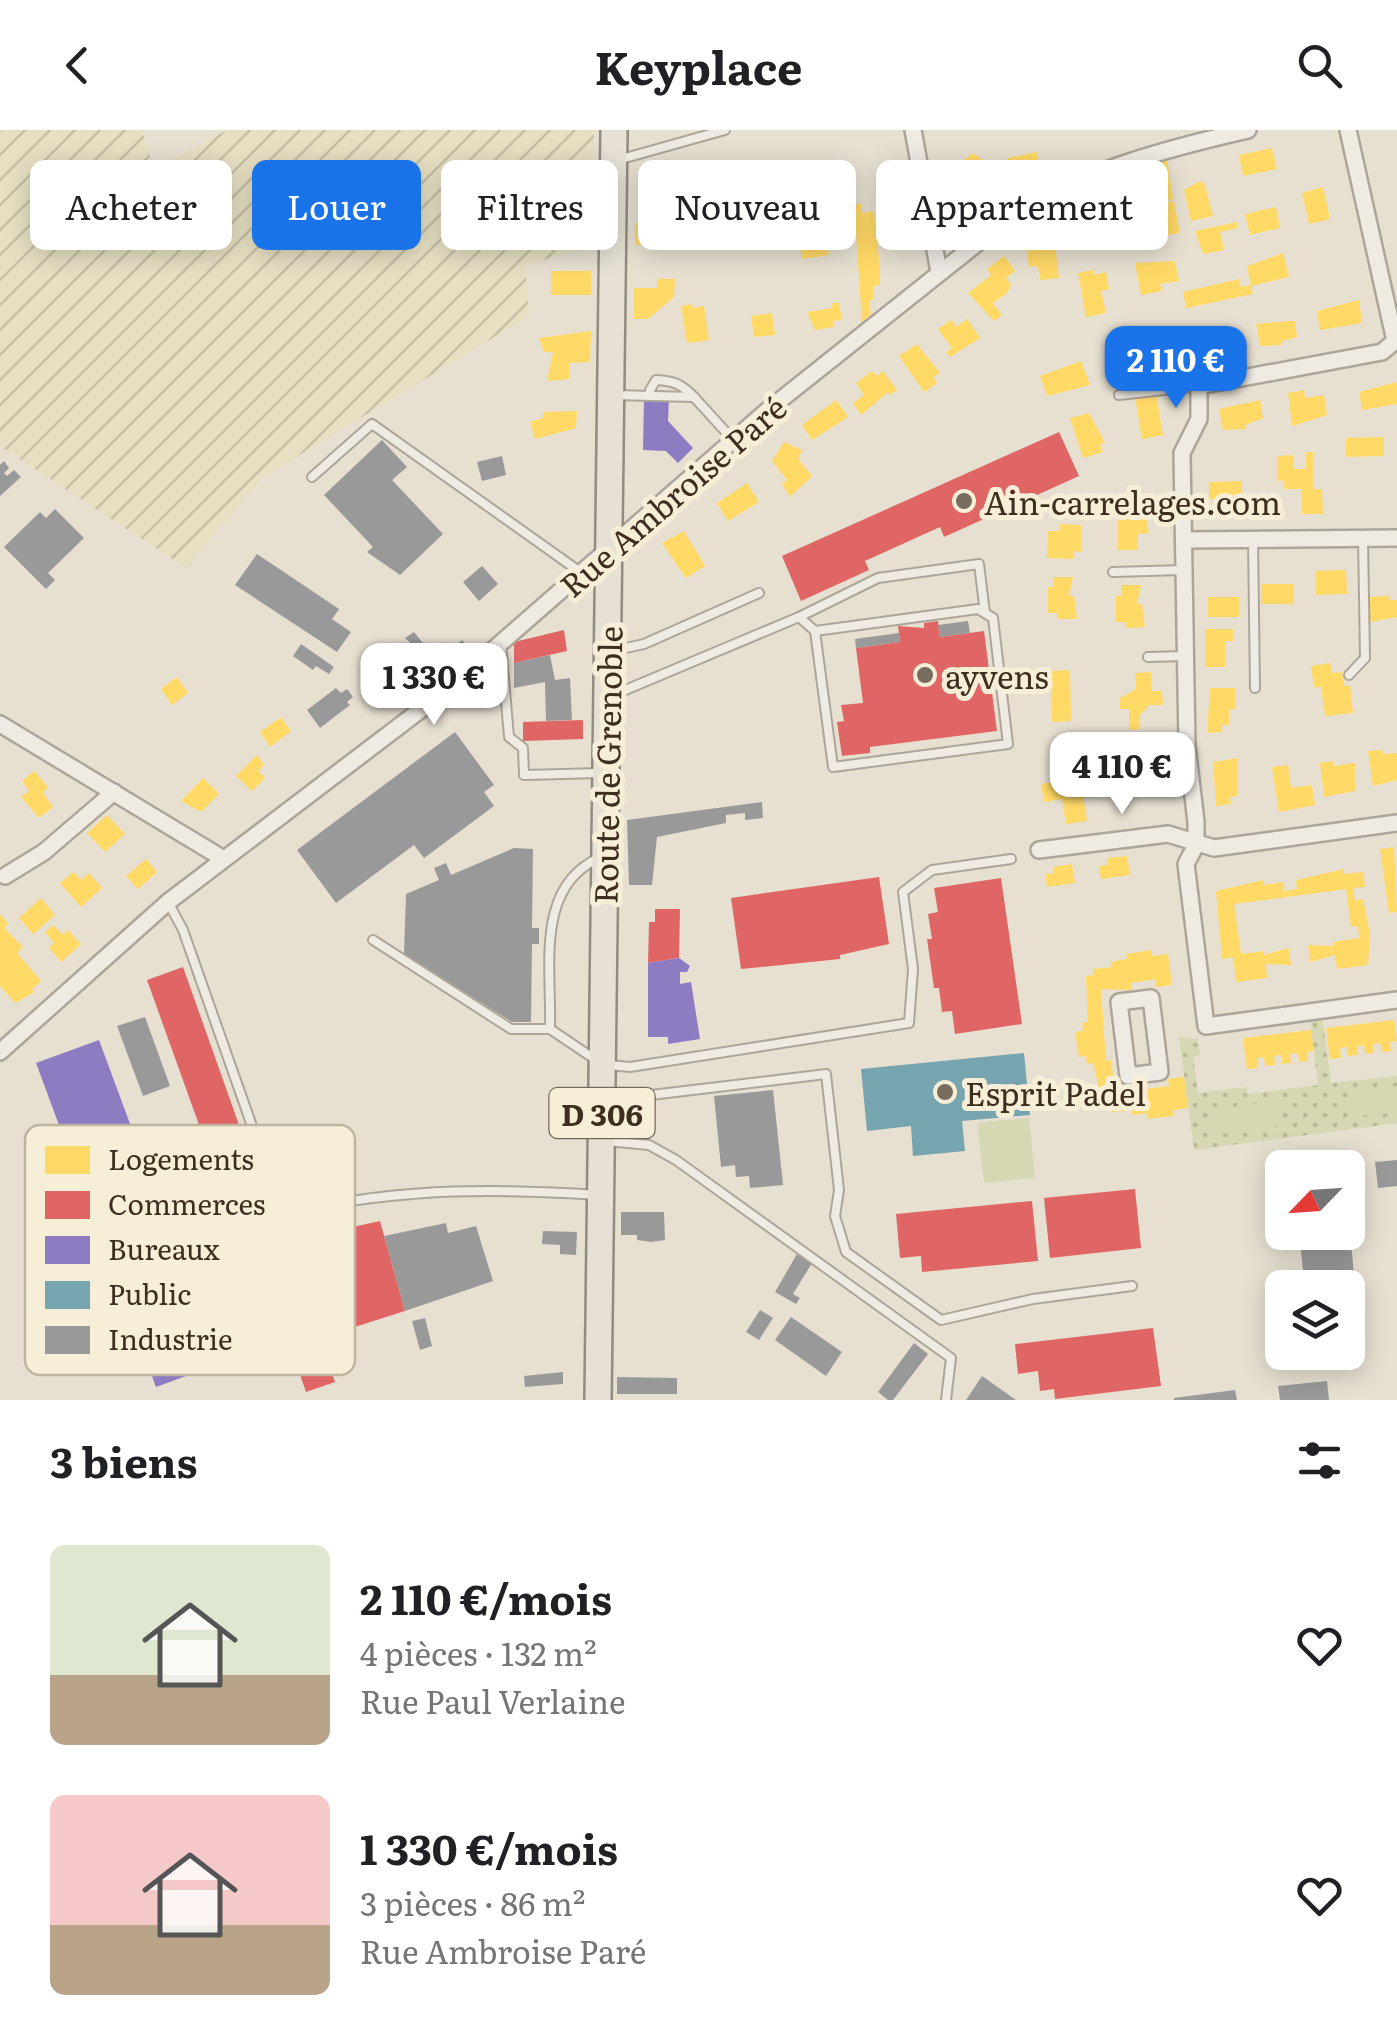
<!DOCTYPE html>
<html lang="fr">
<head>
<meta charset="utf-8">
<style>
  :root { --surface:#fff; --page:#f6f6f6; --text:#202124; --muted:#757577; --accent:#1a73e8 }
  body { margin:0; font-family:Literata,serif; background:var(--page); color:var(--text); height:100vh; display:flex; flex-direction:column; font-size:38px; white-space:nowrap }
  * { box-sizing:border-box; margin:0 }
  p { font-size:32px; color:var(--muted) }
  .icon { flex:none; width:55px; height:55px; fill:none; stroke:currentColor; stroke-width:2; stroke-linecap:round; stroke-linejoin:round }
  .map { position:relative; height:1270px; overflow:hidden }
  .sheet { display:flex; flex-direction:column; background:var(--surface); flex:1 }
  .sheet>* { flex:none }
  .hud { position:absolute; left:30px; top:30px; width:1338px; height:90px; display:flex; gap:20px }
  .needle { width:65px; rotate:245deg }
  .controls { position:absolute; left:1265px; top:1020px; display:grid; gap:20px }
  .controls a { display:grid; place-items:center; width:100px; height:100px; border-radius:15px; background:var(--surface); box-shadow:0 5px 25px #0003; font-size:50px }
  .price { position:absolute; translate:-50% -85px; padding:0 22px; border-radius:20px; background:#fff; color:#222; font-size:32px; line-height:65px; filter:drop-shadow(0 2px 5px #0008) }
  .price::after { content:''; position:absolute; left:50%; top:60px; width:30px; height:22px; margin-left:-15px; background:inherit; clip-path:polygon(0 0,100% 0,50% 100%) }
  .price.active { background:var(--accent); color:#fff }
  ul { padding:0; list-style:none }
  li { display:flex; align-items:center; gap:30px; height:250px; padding:0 50px }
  li span { display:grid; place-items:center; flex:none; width:280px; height:200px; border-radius:15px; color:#555 }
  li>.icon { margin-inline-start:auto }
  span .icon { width:120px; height:120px; fill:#fffc; stroke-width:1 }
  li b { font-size:42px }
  h2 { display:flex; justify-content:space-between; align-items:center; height:120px; padding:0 50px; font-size:42px }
  .pill { padding:0 35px; border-radius:15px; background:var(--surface); box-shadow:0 5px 25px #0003; font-size:35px; line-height:90px }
  .pill.active { background:var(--accent); color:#fff }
  header { display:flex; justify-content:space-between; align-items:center; height:130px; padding:0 50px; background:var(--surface); font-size:45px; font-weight:700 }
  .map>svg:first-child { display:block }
</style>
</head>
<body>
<header><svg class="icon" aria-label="back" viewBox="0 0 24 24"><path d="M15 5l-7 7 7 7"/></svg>Keyplace<svg class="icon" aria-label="search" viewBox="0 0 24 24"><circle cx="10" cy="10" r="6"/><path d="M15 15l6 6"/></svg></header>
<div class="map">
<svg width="1397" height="1270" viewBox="0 0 1397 1270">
  <defs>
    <pattern id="farmland-furrows" width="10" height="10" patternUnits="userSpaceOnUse" patternTransform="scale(2.5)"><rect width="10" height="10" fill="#e6dfc2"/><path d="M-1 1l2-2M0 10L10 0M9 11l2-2" fill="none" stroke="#c6c0a6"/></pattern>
    <pattern id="grass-dots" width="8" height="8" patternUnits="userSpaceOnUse" patternTransform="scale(2.5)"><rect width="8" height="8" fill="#d6d7b3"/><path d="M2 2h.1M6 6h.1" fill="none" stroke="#b9b99a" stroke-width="1.8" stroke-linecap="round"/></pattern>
  </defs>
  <rect width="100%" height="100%" fill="#e7e0d1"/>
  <polygon fill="url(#farmland-furrows)" points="0,0 142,0 154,40 227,0 594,0 592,117 525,135 529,186 263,347 186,438 0,316"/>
  <polygon fill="url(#grass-dots)" points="1322,886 1331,953 1397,946 1397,993 1194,1020 1179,907 1198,909 1200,925 1193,927 1198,963 1247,957 1248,964 1318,955 1310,887"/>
  <g fill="#d6d7b3">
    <polygon points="1397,956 1397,982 1352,987 1349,962"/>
    <polygon points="1280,970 1284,995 1211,1006 1207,981"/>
    <polygon points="1029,988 1035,1048 984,1053 977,993"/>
  </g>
  <g fill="#ffd966">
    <polygon points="1272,18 1277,39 1243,46 1239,25"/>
    <polygon points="1037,22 1040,39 1010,45 1007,28"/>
    <polygon points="973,23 983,30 986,46 976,53 979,77 965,80 957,35"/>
    <polygon points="1167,28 1173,69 1163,72 1160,60 1134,64 1131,52 1155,40 1153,32"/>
    <polygon points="1200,51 1205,55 1213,86 1191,91 1184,60"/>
    <polygon points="954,53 957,73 949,77 961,86 940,104 932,57"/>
    <polygon points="1323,57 1330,89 1309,94 1302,63"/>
    <polygon points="1119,66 1124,96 1103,100 1102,92 1079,100 1075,77"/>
    <polygon points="1174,71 1180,103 1167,105 1161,74"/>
    <polygon points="671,73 685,74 685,92 672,100 652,101 651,115 635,115 635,93 641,93 641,83 671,83"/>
    <polygon points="854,74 861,74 862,83 874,81 880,139 880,155 873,156 874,169 869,171 871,184 862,192"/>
    <polygon points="1276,77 1280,98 1250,105 1245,84"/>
    <polygon points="824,92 829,125 802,129 797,96"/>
    <polygon points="1237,92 1238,98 1220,102 1224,120 1203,124 1195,101"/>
    <polygon points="1055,113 1059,148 1040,150 1038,136 1029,137 1027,118"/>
    <polygon points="1283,123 1289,147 1251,156 1247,136"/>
    <polygon points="1004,126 1015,141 1006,148 1011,155 1007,163 993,173 1002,185 994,191 968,163 991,145 987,139"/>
    <polygon points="1175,131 1179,151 1160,154 1162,161 1141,165 1135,133"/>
    <polygon points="1093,140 1094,145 1106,142 1109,159 1101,161 1106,183 1086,187 1078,143"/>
    <rect x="551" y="141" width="40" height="24"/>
    <polygon points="657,149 675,149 674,167 648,189 634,189 634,158 657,158"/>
    <polygon points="1239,149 1241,157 1251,155 1253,164 1186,178 1183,162"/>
    <polygon points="1359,170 1362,193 1320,200 1317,181"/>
    <polygon points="831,173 839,173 842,190 833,191 834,197 815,200 807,182 832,178"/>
    <polygon points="692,174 693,178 704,176 709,210 687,213 681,176"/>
    <polygon points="772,183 775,205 754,207 751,186"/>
    <polygon points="967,189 980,208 950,227 946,222 952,218 938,199 951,190 956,197"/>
    <polygon points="1290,191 1295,191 1297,207 1282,211 1282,215 1260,216 1256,194"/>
    <polygon points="1230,196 1233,216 1190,225 1186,203"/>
    <polygon points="591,201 590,232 569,233 569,249 547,251 553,222 544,222 539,208"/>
    <polygon points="1137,208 1137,213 1152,211 1156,234 1122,240 1118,216"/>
    <polygon points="917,214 940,243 933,247 937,253 924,262 899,226"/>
    <polygon points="1081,231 1090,255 1047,266 1040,246"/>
    <polygon points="872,241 876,246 883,241 897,260 890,265 888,262 861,285 853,273 864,265 856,253"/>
    <polygon points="1397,252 1397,274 1362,280 1359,262"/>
    <polygon points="1304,260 1305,268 1324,265 1327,285 1292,296 1288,263"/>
    <polygon points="1156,263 1163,305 1142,309 1135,267"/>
    <polygon points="836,270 848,287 812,310 802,295"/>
    <polygon points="1260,270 1263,288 1246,295 1246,299 1223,300 1219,279"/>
    <polygon points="577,281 576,298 535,309 530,292 543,288 543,282"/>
    <polygon points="1089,283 1105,313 1100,314 1103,322 1083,328 1070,288"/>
    <polygon points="1384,307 1384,326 1346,327 1345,308"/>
    <polygon points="784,312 802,320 798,329 812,346 790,367 782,354 787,350 772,331"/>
    <polygon points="1306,322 1313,322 1313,359 1322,359 1323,384 1302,384 1302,359 1284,359 1284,350 1277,351 1277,326 1294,325 1294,339 1306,339"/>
    <polygon points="1242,351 1242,373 1209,369 1209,352"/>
    <polygon points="747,353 759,372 728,391 717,373"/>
    <polygon points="1118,374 1144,374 1149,403 1138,404 1138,420 1118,420"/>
    <polygon points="1060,394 1081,395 1081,422 1073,421 1073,429 1047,428 1048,401 1060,401"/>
    <polygon points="684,401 705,436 686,448 662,413"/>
    <polygon points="1346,440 1347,464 1316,465 1315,441"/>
    <polygon points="1053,447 1073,447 1069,466 1074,466 1077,489 1057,489 1057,483 1048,483 1048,457 1054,457"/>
    <rect x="1261" y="454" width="33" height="20"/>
    <polygon points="1121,455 1141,455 1137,474 1142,474 1145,497 1125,498 1125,492 1116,492 1116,466 1122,466"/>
    <polygon points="1389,466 1390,470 1397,470 1397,487 1370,492 1370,467"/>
    <rect x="1208" y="467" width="31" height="20"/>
    <polygon points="1205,499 1233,499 1233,511 1225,511 1225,537 1205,537"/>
    <polygon points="1330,533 1332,543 1342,542 1344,556 1350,555 1353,583 1325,586 1321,557 1314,557 1311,536"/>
    <polygon points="1070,540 1071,591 1052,592 1051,541"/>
    <polygon points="1151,542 1152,561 1162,561 1163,575 1149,575 1140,585 1140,599 1129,600 1129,579 1120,579 1120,568 1136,559 1135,543"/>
    <polygon points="177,547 188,563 172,575 161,559"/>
    <polygon points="1210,558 1235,558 1235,579 1229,579 1229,595 1222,595 1222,602 1207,603"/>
    <polygon points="281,587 291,601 270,617 260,602"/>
    <polygon points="1382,620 1383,624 1397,623 1397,650 1373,656 1368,621"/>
    <polygon points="257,625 264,635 258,641 265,648 252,661 236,646"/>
    <polygon points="1238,628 1237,666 1230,667 1231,674 1216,676 1213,632"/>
    <polygon points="1333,631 1334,636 1355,633 1355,661 1324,667 1320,633"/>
    <polygon points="1288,635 1291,658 1312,655 1315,675 1279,682 1272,637"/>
    <polygon points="34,641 48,657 43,663 53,677 39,688 21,667 29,661 22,651"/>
    <polygon points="203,648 219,664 201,682 181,671"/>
    <polygon points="1080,648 1087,691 1066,694 1062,669 1044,672 1041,654"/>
    <polygon points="107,685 125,704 105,722 87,703"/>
    <polygon points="1394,717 1397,782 1389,783 1380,719"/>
    <polygon points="1127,726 1130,745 1101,749 1099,736 1108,735 1107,728"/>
    <polygon points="146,729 157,742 138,759 126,746"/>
    <polygon points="1072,734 1075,753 1047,757 1045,744 1054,743 1053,737"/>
    <polygon points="1344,739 1344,744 1363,742 1365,757 1353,758 1355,771 1363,769 1370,804 1368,835 1337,839 1335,825 1310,832 1308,815 1334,816 1333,812 1359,808 1358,796 1351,797 1346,759 1234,774 1241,824 1264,821 1264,825 1289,818 1291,835 1266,834 1267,848 1236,852 1233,827 1222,829 1216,761 1263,750 1264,755 1283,752 1284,761 1297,759 1296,750"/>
    <polygon points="73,742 81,750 89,743 102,758 81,777 60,753"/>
    <polygon points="41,768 55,785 33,804 19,788"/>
    <polygon points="0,784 8,794 4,798 23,817 17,823 41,851 32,859 34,862 15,873 0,856"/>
    <polygon points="53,795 63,805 68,800 81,814 61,832 49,818 54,813 45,802"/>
    <polygon points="1151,820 1152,826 1168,824 1172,855 1156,857 1155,849 1131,853 1132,860 1101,859 1106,931 1111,930 1115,961 1144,952 1145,959 1169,956 1168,949 1184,947 1188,978 1173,980 1173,986 1148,989 1148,983 1132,985 1131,980 1112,982 1111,977 1104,978 1093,933 1087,934 1086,926 1079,927 1075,902 1083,901 1082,893 1088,892 1086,846 1094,845 1093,839 1112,837 1111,832 1127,829 1126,824"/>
    <polygon points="1394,890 1397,911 1390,912 1391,921 1382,922 1380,913 1373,914 1374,923 1365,924 1364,915 1357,916 1358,925 1348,926 1347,917 1340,918 1341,928 1330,929 1326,898"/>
    <polygon points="1311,900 1314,921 1307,922 1308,931 1299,932 1298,923 1290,924 1291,933 1282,934 1281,925 1274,926 1275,935 1265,936 1264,927 1257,928 1258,938 1247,939 1243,908"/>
  </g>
  <g fill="#e06666">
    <polygon points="1059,302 1079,346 944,407 940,397 865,431 869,440 801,471 782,426"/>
    <polygon points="938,491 940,507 984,501 997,601 870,617 870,623 842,626 837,592 844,591 841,575 863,573 856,518 900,512 898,496 924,498 924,493"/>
    <polygon points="564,500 567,521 514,533 514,512"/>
    <polygon points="583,590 583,609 523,611 523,592"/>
    <polygon points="879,747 889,814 840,825 840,829 741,839 731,768"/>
    <polygon points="1001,748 1022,894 955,904 952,881 942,882 939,858 934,858 927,809 932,809 928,784 938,782 934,758"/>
    <polygon points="655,779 680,779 679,828 648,833 649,792 655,792"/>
    <polygon points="183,837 266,1071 231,1084 147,850"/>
    <polygon points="1135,1059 1141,1118 1050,1128 1044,1068"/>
    <polygon points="1032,1071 1038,1131 922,1142 921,1126 900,1128 896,1084"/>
    <polygon points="380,1091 405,1181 320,1208 335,1252 306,1262 258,1123 298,1109"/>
    <polygon points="1153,1198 1161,1256 1055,1269 1054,1259 1040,1261 1038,1241 1018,1244 1015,1214"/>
  </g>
  <g fill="#8e7cc3">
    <polygon points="644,268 669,269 668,291 693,318 678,333 666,321 643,320"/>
    <polygon points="679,828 690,836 687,842 680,842 680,854 691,852 700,909 668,914 668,907 648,907 648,833"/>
    <polygon points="99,910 219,1234 156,1257 36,933"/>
  </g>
  <polygon fill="#76a5af" points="1024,923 1030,985 962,991 965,1021 913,1026 911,996 867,1001 861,939"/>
  <g fill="#999">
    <polygon points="382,310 407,337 392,350 443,404 400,445 367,422 373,417 324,365"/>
    <polygon points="502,326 506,345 482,351 477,332"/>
    <polygon points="4,331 9,338 4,343 7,346 14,340 21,347 0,366 0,335"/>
    <polygon points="55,379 84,408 48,443 55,450 46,459 4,417 40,382 46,388"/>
    <polygon points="257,424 339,479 332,489 351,502 337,522 235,455"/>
    <polygon points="482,436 498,454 479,471 463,452"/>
    <polygon points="968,491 970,503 940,507 938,495"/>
    <polygon points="414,502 430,522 442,512 449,521 462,510 472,523 444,545 405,508"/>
    <polygon points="899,503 900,512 856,518 855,509"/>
    <polygon points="301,514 334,537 329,544 316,536 313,540 293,526"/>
    <polygon points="550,525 555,550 570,548 572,590 546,591 545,552 514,558 514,533"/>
    <polygon points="336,558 341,563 347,559 353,567 347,572 350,575 320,598 307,580"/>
    <polygon points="455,602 494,655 484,662 494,676 424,728 414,715 336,773 297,720"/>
    <polygon points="762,672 763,688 745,690 745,683 726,685 726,693 657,707 652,755 629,755 627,690"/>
    <polygon points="514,718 533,719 532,798 539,798 539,814 532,814 531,892 512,892 404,824 406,764 439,750 434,738 446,733 451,745"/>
    <polygon points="145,887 170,956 143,966 117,896"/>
    <polygon points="773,960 783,1055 750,1058 749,1046 736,1047 735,1035 721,1037 714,966"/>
    <polygon points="1397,1030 1397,1056 1378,1058 1375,1032"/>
    <polygon points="621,1082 664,1082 665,1110 651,1112 637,1110 637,1105 621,1105"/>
    <polygon points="446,1093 448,1103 476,1096 493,1151 405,1181 384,1106"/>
    <polygon points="543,1101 577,1102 576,1125 560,1124 560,1115 542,1114"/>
    <polygon points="1299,1102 1350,1102 1354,1145 1304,1151"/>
    <polygon points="797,1124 812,1133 793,1164 800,1168 796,1174 775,1162"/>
    <polygon points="1359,1167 1365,1226 1326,1230 1326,1222 1348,1222 1348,1168"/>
    <polygon points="760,1180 773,1188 759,1210 746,1202"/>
    <polygon points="791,1187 842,1222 826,1246 775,1210"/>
    <polygon points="425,1188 432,1216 420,1220 412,1191"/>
    <polygon points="914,1213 928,1224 893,1270 888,1270 878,1262"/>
    <polygon points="563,1242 563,1254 525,1257 524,1246"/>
    <polygon points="982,1246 1016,1270 966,1270"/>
    <polygon points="617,1247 677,1248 677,1264 617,1264"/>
    <polygon points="1327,1251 1329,1270 1280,1270 1278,1256"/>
    <polygon points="1235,1260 1237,1270 1174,1270 1174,1268"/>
  </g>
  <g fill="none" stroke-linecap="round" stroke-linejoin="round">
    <defs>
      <g id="service">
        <polyline points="618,30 725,0"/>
        <path d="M650 260 656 250C675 251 681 254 694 267"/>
        <polyline points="613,265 694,267 734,311"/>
        <polyline points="1119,265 1199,256"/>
        <polyline points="312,347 372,294 583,444"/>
        <polyline points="1253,409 1255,558"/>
        <polyline points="1113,442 1183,440"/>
        <polyline points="799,487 878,448 979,434 985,483"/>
        <polyline points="501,514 509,607 523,618 524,645 601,643"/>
        <polyline points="612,521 644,514 759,463"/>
        <polyline points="1148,527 1185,526"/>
        <polyline points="1349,545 1365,528 1363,407"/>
        <polyline points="611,566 799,487 815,501 833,637 1008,614 993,488 978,479 815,501"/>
        <polyline points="168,772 183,800 283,1084"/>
        <polyline points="373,810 511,899 550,899"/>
        <path d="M596 930 550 899C552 837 534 756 601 727"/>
        <polyline points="609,935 630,937 909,893 913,839 903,762 932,740 1011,729"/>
        <polyline points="609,970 826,944 839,1060 835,1086 846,1122 941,1190 1033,1169 1132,1156"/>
        <polyline points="606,1011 649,1015 676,1030 951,1228 946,1270"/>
        <path d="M242 1098C356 1058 479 1057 598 1065"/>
      </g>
      <g id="minor">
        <polyline points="913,0 939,142"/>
        <polyline points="1348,0 1395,211 1382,222 1199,256 1199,289 1182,323 1187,615 1196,692 1196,715 1186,734 1206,896 1397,870"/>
        <polyline points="1184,410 1397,408"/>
        <polyline points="0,594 222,728"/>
        <polyline points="1039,720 1168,704 1214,718 1397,693"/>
        <polyline points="5,746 44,722 114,662"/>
        <polygon points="1151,868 1160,942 1128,946 1119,872"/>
        <path d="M0 922 168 772 448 559 769 279 1009 88C1081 41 1165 19 1248 0"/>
      </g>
      <polyline id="primary" points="598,1270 614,0"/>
    </defs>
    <use href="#service" stroke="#ada599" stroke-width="12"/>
    <use href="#minor" stroke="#ada599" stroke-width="20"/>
    <use href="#primary" stroke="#928b80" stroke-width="30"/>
    <use href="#service" stroke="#efebe3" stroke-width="8"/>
    <use href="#minor" stroke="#efebe3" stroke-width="15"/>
    <use href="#primary" stroke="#e6e1d4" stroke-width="25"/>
  </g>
  <g fill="#786c5e" stroke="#f7eed8" stroke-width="4">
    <circle cx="964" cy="371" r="10"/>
    <circle cx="925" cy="545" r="10"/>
    <circle cx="945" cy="962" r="10"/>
  </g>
  <g text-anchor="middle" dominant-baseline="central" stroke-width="10" stroke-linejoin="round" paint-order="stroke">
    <rect fill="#f7eed8" stroke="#756857" stroke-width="2.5" x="549.5" y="958" width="105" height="50" rx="8"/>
    <g font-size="30" font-weight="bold" fill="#3d2e20">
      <text x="602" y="983">D 306</text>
    </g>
    <g font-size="32" fill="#3d2e20" stroke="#f7eed8">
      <text transform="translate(672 365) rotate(-41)">Rue Ambroise Paré</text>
      <text transform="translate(606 635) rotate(-89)">Route de Grenoble</text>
    </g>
    <g font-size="32" fill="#3d2e20" stroke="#f7eed8" text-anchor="start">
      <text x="984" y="371">Ain-carrelages.com</text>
      <text x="945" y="545">ayvens</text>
      <text x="965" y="962">Esprit Padel</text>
    </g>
  </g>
  <rect x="25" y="995" width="330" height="250" rx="15" fill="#f7eed8" stroke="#bfb4a1" stroke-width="2.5"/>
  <rect x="45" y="1016" width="45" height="28" fill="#ffd966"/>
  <rect x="45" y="1061" width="45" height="28" fill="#e06666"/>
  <rect x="45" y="1106" width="45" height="28" fill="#8e7cc3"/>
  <rect x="45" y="1151" width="45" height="28" fill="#76a5af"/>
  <rect x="45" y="1196" width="45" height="28" fill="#999"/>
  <g font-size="28" fill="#3d2e20">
    <text x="108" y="1040">Logements</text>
    <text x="108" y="1085">Commerces</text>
    <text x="108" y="1130">Bureaux</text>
    <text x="108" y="1175">Public</text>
    <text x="108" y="1220">Industrie</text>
  </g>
</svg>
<div class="controls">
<a><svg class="needle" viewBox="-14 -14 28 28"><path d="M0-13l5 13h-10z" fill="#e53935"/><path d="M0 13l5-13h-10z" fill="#757577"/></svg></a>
<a><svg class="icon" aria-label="layers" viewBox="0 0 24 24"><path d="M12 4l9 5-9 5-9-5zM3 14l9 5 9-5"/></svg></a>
</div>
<b class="price active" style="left:1176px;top:281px">2 110 €</b>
<b class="price" style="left:434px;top:598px">1 330 €</b>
<b class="price" style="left:1122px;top:687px">4 110 €</b>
<div class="hud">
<a class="pill">Acheter</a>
<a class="pill active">Louer</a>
<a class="pill">Filtres</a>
<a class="pill">Nouveau</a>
<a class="pill">Appartement</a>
</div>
</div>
<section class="sheet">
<h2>3 biens<svg class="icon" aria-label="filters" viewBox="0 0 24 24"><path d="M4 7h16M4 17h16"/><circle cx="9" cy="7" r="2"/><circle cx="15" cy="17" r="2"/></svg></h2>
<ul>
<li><span style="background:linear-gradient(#dfe7d0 65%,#b9a48a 0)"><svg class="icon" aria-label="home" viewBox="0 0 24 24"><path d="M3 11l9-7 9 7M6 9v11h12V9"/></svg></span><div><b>2 110 €/mois</b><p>4 pièces · 132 m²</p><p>Rue Paul Verlaine</p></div><svg class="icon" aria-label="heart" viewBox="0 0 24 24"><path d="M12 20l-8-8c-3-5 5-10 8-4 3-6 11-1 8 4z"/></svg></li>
<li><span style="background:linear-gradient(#f6c9c9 65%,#b9a48a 0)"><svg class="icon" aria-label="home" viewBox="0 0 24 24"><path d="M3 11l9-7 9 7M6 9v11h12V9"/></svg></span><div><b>1 330 €/mois</b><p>3 pièces · 86 m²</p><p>Rue Ambroise Paré</p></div><svg class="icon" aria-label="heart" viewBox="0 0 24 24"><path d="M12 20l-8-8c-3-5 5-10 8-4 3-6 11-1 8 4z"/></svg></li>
</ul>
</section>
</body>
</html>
